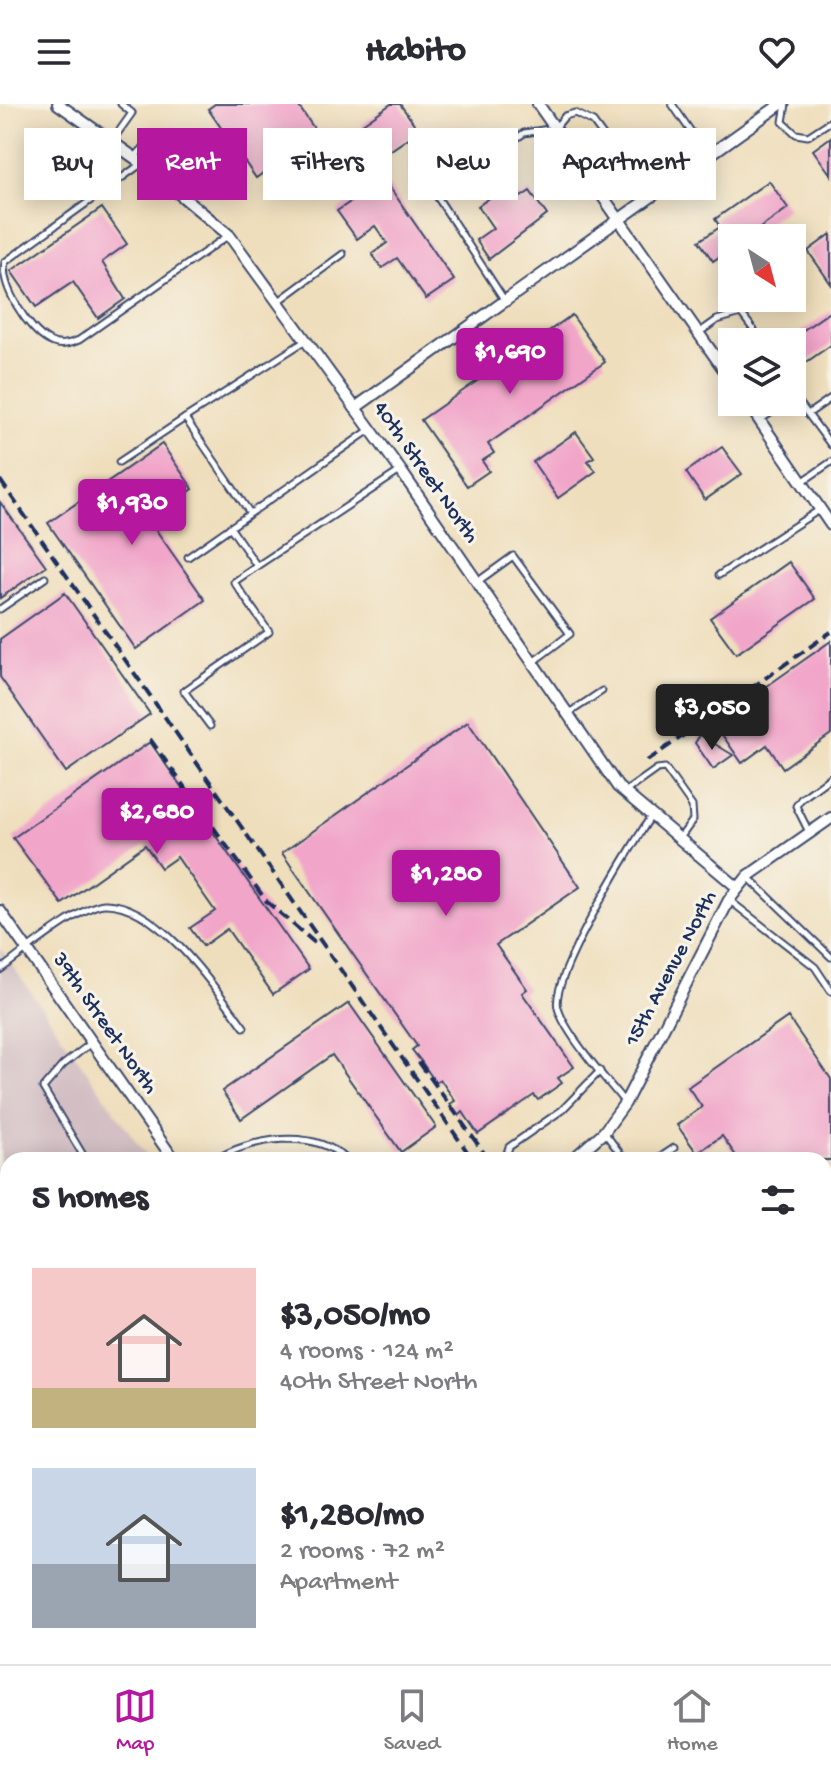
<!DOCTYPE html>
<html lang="en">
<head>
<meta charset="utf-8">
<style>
  :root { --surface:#fff; --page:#f2f2f3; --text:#2b2b33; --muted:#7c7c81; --line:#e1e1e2; --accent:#b5179e }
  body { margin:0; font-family:"Gochi Hand",sans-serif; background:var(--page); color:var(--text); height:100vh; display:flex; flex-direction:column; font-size:30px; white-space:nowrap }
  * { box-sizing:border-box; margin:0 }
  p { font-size:26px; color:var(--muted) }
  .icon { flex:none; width:44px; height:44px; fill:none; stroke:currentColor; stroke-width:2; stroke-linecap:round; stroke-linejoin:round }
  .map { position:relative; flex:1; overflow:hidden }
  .panel { position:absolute; left:0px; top:1048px; width:832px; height:512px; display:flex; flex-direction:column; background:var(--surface); border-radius:24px 24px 0 0; box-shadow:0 4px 20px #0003 }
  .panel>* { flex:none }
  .banner { position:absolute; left:24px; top:24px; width:784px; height:72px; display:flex; gap:16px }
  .needle { width:52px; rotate:144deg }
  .buttons { position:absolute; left:718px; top:120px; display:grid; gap:16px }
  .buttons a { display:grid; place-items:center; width:88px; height:88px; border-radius:0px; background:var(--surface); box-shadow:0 4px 20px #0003; font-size:40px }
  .price { position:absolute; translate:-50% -68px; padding:0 18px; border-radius:8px; background:var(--accent); color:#fff; font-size:26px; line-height:52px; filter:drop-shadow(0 2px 4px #0008) }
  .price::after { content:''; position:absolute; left:50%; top:48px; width:24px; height:18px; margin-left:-12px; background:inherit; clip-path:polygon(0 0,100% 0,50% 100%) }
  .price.selected { background:#222; color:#fff }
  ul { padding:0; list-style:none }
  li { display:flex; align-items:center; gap:24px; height:200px; padding:0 32px }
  li span { display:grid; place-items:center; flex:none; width:224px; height:160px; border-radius:0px; color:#555 }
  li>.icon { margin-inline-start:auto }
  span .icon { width:96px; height:96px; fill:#fffc; stroke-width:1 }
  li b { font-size:34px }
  h2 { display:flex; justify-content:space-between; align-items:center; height:96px; padding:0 32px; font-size:34px }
  .tag { padding:0 28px; border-radius:0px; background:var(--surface); box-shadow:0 4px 20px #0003; font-size:28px; line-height:72px }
  .tag.selected { background:var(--accent); color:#fff }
  header { display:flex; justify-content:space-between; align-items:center; height:104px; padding:0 32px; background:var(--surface); font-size:36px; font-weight:700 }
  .tab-bar { display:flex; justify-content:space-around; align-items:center; height:112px; border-top:2px solid var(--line); background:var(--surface); font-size:22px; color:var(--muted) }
  .tab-bar a { display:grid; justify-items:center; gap:4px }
  .tab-bar .selected { color:var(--accent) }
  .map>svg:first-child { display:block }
</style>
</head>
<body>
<header><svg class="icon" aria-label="menu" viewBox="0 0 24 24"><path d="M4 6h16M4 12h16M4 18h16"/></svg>Habito<svg class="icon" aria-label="heart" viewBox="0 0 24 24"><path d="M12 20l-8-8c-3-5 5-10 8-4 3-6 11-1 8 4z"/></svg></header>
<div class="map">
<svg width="831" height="1560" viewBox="0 0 831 1560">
  <rect width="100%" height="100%" fill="#f7f3e8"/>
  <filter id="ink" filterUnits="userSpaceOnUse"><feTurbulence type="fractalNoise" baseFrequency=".0125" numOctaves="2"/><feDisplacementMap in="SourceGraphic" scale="16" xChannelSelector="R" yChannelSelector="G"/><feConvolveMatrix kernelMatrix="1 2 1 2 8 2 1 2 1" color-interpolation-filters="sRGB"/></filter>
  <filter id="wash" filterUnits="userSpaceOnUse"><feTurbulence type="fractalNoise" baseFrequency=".006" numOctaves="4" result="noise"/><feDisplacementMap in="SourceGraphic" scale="32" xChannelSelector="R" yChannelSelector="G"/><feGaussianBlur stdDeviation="1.8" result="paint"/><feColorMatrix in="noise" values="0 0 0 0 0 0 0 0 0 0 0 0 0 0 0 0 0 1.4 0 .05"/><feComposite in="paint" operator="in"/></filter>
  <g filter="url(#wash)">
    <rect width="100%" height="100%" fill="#efdebc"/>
    <polygon fill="#d2bec3" points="0,844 149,1056 8,1056 8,1128 0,1129"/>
    <polygon fill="#a9d683" stroke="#628270" stroke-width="2" points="8,1452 8,1552 410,1552 416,1560 0,1560 0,1453"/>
    <g id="blocks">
      <g fill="#f1a5c9">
        <polygon points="215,0 297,0 318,30 256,74 208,5"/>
        <polygon points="391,0 400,0 419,27 382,52 361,21"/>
        <polygon points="831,33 831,71 813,46"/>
        <polygon points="384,75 454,176 426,195 397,154 382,164 372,150 387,139 375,122 357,135 337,107"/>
        <polygon points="769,77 788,104 746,134 732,134 732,144 713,157 699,137 720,123 715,115"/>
        <polygon points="511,79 521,93 530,87 547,111 489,155 476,136 493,124 478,102"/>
        <polygon points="102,104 127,140 102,158 125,195 98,214 73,178 36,203 11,167"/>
        <polygon points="831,130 831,180 808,147"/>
        <polygon points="831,207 831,241 792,268 792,234"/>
        <polygon points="572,211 605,258 488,340 494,349 482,357 489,367 467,382 421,316"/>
        <polygon points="576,328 594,353 588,357 596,367 558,394 533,358"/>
        <polygon points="162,340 193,385 160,409 167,418 156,426 205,496 136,545 48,419"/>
        <polygon points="722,343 742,370 705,396 686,368"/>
        <polygon points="0,398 46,462 0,494"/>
        <polygon points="789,458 815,495 736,550 710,514"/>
        <polygon points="65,489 150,610 66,668 0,573 0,535"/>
        <polygon points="831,537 831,630 783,664 767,641 742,659 702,602 727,584 740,601"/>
        <polygon points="468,618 580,783 496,841 527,885 522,889 574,963 558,974 562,979 538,996 534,991 478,1030 463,1008 459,1012 450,1000 455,997 440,975 436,979 421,957 412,946 417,942 282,749"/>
        <polygon points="700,631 733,651 713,665 695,639"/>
        <polygon points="150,638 309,865 273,890 227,825 203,842 190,824 215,807 177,753 161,764 145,741 62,800 13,734"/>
        <polygon points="349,899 436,1023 401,1048 332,951 241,1015 222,987"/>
        <polygon points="788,913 831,975 831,1056 739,1056 722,1032 697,1049 677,1021 702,1003 688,983"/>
      </g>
    </g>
  </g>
  <g filter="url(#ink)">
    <use href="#blocks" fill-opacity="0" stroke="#3b496c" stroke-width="2"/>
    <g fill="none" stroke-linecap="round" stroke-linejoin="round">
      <defs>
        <g id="service">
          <polyline points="672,0 707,51"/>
          <polyline points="786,0 783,18 796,30 808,32 831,17"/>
          <polyline points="112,37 132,9 121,0"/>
          <path d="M134 54C146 40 158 28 178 31L189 58 169 81"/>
          <path d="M141 60 5 158C0 182 28 226 49 237 59 243 69 240 79 236L229 131"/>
          <polyline points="279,197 343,150"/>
          <polyline points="505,197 436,91 524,29 555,24 565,12 575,9 593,18 612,44 603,60 589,73"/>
          <polyline points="700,228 717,216 741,209 756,229 756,238"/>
          <polyline points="792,295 795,293 831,341"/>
          <polyline points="808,310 831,294"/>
          <polyline points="185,314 305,237"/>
          <polyline points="760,316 787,298"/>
          <polyline points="119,358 185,314 250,409"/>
          <polyline points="802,378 831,358"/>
          <polyline points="230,423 257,462 400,367"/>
          <polyline points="188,453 371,325"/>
          <polyline points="719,471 819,406"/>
          <polyline points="477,478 513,452 570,530 533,558"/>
          <polyline points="0,505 45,474"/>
          <polyline points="569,609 602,587"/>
          <polyline points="210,622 184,587 269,528 234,478 257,462"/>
          <polyline points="626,687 657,665 665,664 692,702 693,716 680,734"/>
          <polyline points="809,728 796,702 801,695 831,673"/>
          <polyline points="748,773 831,853"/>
          <polyline points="729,796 815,863 831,887"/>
          <path d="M0 866C20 851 82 801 104 800 157 798 216 885 244 923"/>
          <path d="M625 999C607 976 565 930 558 904 549 875 632 742 651 712"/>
          <polyline points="604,1028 625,1056"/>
          <polyline points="86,1056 43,984 63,961 91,939"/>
          <path d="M215 1056C250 1034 314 1023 347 1056"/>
          <polyline points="511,1056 507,1049 509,1043 562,1006 600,967"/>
          <polyline points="656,1056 674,1044"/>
          <polyline points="0,1246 8,1243"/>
        </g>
        <g id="minor">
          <polyline points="58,0 142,59 229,131 401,367 618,683 738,784"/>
          <polyline points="538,0 732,277"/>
          <polyline points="747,298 831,421"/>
          <polyline points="355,304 781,0"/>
          <polyline points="0,807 174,1056"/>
          <polyline points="572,1056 604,1028 625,999 729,796 748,772 831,714"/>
          <polyline points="0,1153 8,1152"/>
        </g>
      </defs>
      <use href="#service" stroke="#3b496c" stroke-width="9"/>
      <use href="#minor" stroke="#3b496c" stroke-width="14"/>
      <use href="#service" stroke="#fff" stroke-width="5"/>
      <use href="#minor" stroke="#fff" stroke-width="10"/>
      <g stroke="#1b2f5e" stroke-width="4" stroke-dasharray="12 6" stroke-linecap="butt">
        <polyline points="0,376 473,1056"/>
        <polyline points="150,635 267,798 315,839"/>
        <polyline points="647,657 831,528"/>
        <polyline points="419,958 489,1056"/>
        <polyline points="0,1213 8,1222"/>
        <polyline points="824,1308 831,1307"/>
        <polyline points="0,1424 8,1422"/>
      </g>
    </g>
  </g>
  <g text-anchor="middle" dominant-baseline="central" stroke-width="6" stroke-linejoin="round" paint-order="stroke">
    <g font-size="22" fill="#1b2f5e" stroke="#f7f3e8">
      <text transform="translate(425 369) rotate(55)">40th Street North</text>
      <text transform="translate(672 865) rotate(-62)">15th Avenue North</text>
      <text transform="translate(104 920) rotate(55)">39th Street North</text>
    </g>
  </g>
</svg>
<div class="buttons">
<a><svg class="needle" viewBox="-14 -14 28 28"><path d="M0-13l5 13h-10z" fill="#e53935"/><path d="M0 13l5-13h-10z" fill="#7c7c81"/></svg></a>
<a><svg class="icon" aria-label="layers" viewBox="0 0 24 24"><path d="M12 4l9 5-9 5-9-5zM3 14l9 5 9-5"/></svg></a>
</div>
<b class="price" style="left:510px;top:292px">$1,690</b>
<b class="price" style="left:132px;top:443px">$1,930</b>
<b class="price selected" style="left:712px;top:648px">$3,050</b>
<b class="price" style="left:157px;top:752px">$2,680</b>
<b class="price" style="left:446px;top:814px">$1,280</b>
<div class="banner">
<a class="tag">Buy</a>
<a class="tag selected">Rent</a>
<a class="tag">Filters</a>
<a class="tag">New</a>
<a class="tag">Apartment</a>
</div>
<section class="panel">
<h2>5 homes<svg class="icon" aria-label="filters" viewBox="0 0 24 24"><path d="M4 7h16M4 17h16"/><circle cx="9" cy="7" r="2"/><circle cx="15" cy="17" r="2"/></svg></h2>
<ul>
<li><span style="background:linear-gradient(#f6c9c9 75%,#c2b280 0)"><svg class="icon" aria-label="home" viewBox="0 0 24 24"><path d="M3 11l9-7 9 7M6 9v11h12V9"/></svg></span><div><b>$3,050/mo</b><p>4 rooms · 124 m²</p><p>40th Street North</p></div></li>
<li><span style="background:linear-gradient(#c9d6e8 60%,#9aa5b1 0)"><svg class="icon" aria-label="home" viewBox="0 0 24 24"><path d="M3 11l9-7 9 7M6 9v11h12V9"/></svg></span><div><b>$1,280/mo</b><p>2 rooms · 72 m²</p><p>Apartment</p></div></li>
</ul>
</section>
</div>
<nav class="tab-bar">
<a class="selected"><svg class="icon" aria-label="map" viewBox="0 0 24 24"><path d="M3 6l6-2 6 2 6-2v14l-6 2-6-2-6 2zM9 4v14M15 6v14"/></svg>Map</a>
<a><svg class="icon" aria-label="saved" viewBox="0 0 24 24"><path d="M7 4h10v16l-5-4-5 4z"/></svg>Saved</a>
<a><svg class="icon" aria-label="home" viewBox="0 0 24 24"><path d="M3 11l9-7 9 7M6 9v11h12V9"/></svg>Home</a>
</nav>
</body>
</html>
